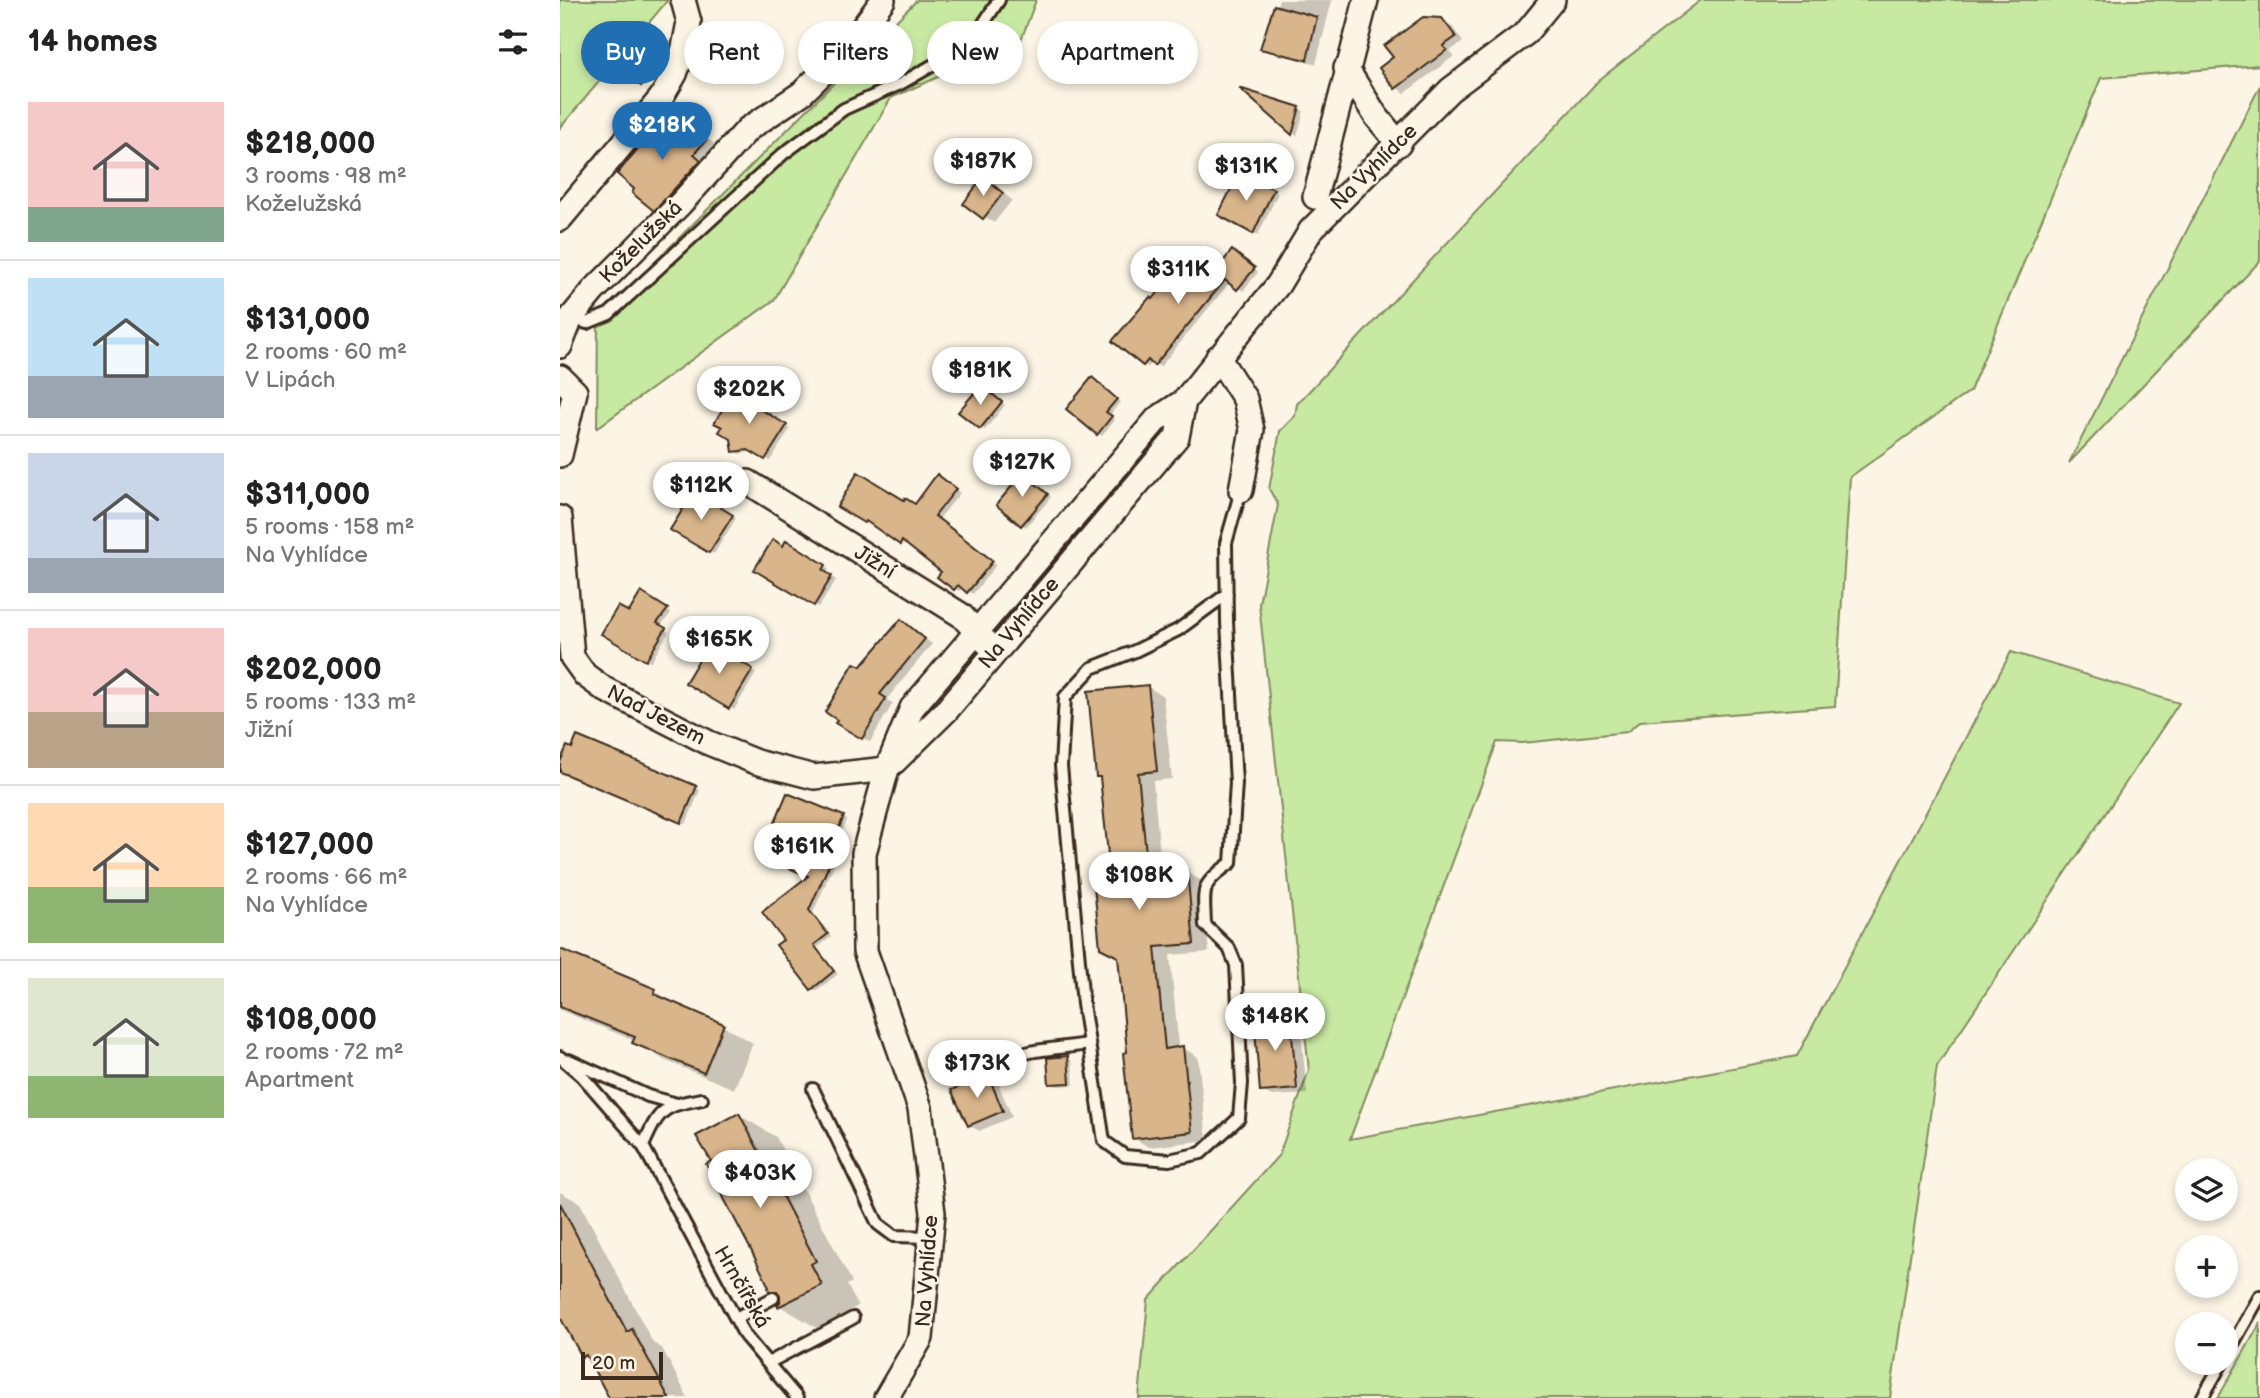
<!DOCTYPE html>
<html lang="en">
<head>
<meta charset="utf-8">
<style>
  :root { --surface:#fff; --page:#f2f2f2; --text:#222; --muted:#767676; --line:#e0e0e0; --accent:#1f6fb2 }
  body { margin:0; font-family:"Balsamiq Sans",sans-serif; background:var(--page); color:var(--text); height:100vh; display:flex; flex-direction:column; font-size:26px; white-space:nowrap }
  * { box-sizing:border-box; margin:0 }
  p { font-size:23px; color:var(--muted) }
  .icon { flex:none; width:38px; height:38px; fill:none; stroke:currentColor; stroke-width:2; stroke-linecap:round; stroke-linejoin:round }
  .map { position:relative; flex:1; overflow:hidden }
  .sheet { display:flex; flex-direction:column; background:var(--surface); width:560px }
  .sheet>* { flex:none }
  .hud { position:absolute; left:21px; top:21px; width:665px; height:63px; display:flex; gap:14px }
  .tools { position:absolute; left:1615px; top:1158px; display:grid; gap:14px }
  .tools a { display:grid; place-items:center; width:63px; height:63px; border-radius:50%; background:var(--surface); box-shadow:0 4px 10px #0003; font-size:35px }
  .scale { position:absolute; left:21px; bottom:18px; width:82px; box-sizing:border-box; padding-left:7px; border:4px solid #3b2a1e; border-top:0; font-size:19px; line-height:24px; white-space:nowrap; color:#3b2a1e; -webkit-text-stroke:5px #fcf5e5; paint-order:stroke }
  .price { position:absolute; translate:-50% -60px; padding:0 16px; border-radius:24px; background:#fff; color:#222; font-size:23px; line-height:46px; filter:drop-shadow(0 2px 4px #0008) }
  .price::after { content:''; position:absolute; left:50%; top:42px; width:21px; height:16px; margin-left:-10px; background:inherit; clip-path:polygon(0 0,100% 0,50% 100%) }
  .price.on { background:var(--accent); color:#fff }
  ul { padding:0; list-style:none }
  li { display:flex; align-items:center; gap:21px; height:175px; padding:0 28px }
  li+li { border-top:2px solid var(--line) }
  li span { display:grid; place-items:center; flex:none; width:196px; height:140px; border-radius:0px; color:#555 }
  li>.icon { margin-inline-start:auto }
  span .icon { width:84px; height:84px; fill:#fffc; stroke-width:1 }
  li b { font-size:30px }
  h2 { display:flex; justify-content:space-between; align-items:center; height:84px; padding:0 28px; font-size:30px }
  .chip { padding:0 24px; border-radius:32px; background:var(--surface); box-shadow:0 4px 10px #0003; font-size:24px; line-height:63px }
  .chip.on { background:var(--accent); color:#fff }
  main { display:flex; flex:1; min-height:0 }
  .map>svg:first-child { display:block }
</style>
</head>
<body>
<main>
<section class="sheet">
<h2>14 homes<svg class="icon" aria-label="filters" viewBox="0 0 24 24"><path d="M4 7h16M4 17h16"/><circle cx="9" cy="7" r="2"/><circle cx="15" cy="17" r="2"/></svg></h2>
<ul>
<li><span style="background:linear-gradient(#f6c9c9 75%,#7fa58c 0)"><svg class="icon" aria-label="home" viewBox="0 0 24 24"><path d="M3 11l9-7 9 7M6 9v11h12V9"/></svg></span><div><b>$218,000</b><p>3 rooms · 98 m²</p><p>Koželužská</p></div></li>
<li><span style="background:linear-gradient(#bfe0f5 70%,#9aa5b1 0)"><svg class="icon" aria-label="home" viewBox="0 0 24 24"><path d="M3 11l9-7 9 7M6 9v11h12V9"/></svg></span><div><b>$131,000</b><p>2 rooms · 60 m²</p><p>V Lipách</p></div></li>
<li><span style="background:linear-gradient(#c9d6e8 75%,#9aa5b1 0)"><svg class="icon" aria-label="home" viewBox="0 0 24 24"><path d="M3 11l9-7 9 7M6 9v11h12V9"/></svg></span><div><b>$311,000</b><p>5 rooms · 158 m²</p><p>Na Vyhlídce</p></div></li>
<li><span style="background:linear-gradient(#f6c9c9 60%,#b9a48a 0)"><svg class="icon" aria-label="home" viewBox="0 0 24 24"><path d="M3 11l9-7 9 7M6 9v11h12V9"/></svg></span><div><b>$202,000</b><p>5 rooms · 133 m²</p><p>Jižní</p></div></li>
<li><span style="background:linear-gradient(#ffd9b3 60%,#8fb573 0)"><svg class="icon" aria-label="home" viewBox="0 0 24 24"><path d="M3 11l9-7 9 7M6 9v11h12V9"/></svg></span><div><b>$127,000</b><p>2 rooms · 66 m²</p><p>Na Vyhlídce</p></div></li>
<li><span style="background:linear-gradient(#dfe7d0 70%,#8fb573 0)"><svg class="icon" aria-label="home" viewBox="0 0 24 24"><path d="M3 11l9-7 9 7M6 9v11h12V9"/></svg></span><div><b>$108,000</b><p>2 rooms · 72 m²</p><p>Apartment</p></div></li>
</ul>
</section>
<div class="map">
<svg width="1700" height="1398" viewBox="0 0 1700 1398">
  <rect width="100%" height="100%" fill="#fcf5e5"/>
  <filter id="ink" filterUnits="userSpaceOnUse"><feTurbulence type="fractalNoise" baseFrequency=".0143" numOctaves="2"/><feDisplacementMap in="SourceGraphic" scale="14" xChannelSelector="R" yChannelSelector="G"/><feConvolveMatrix kernelMatrix="1 2 1 2 8 2 1 2 1" color-interpolation-filters="sRGB"/></filter>
  <g filter="url(#ink)">
    <g fill="#c8e9a2" stroke="#828a60" stroke-width="2">
      <polygon points="0,0 108,0 0,128"/>
      <polygon points="357,0 476,0 461,40 331,98 214,300 37,428 38,319"/>
      <polygon points="1141,0 1700,0 1700,65 1541,78 1410,391 1290,477 1275,706 1080,721 1067,732 963,743 937,742 790,1139 1237,1056 1451,652 1619,703 1377,1066 1330,1398 579,1398 588,1300 719,1155 749,1070 699,604 718,505 709,489 720,431 735,416 737,404 1039,80"/>
      <polygon points="1700,86 1700,261 1509,463"/>
      <polygon points="1700,1322 1700,1398 1658,1398 1697,1329"/>
    </g>
    <g fill="#0003">
      <polygon points="719,0 772,0 756,64 712,53 702,48"/>
      <polygon points="882,20 891,25 903,42 890,51 894,56 845,93 837,88 821,68"/>
      <polygon points="88,37 110,53 86,87 82,84"/>
      <polygon points="687,92 744,111 737,136 733,133"/>
      <polygon points="106,116 125,128 128,126 143,135 160,149 110,218 95,209"/>
      <polygon points="680,175 718,193 698,235 669,221"/>
      <polygon points="433,185 452,200 434,223 405,203"/>
      <polygon points="677,255 698,272 683,291 670,282 600,367 593,362 588,367 584,365 555,341 594,301 656,274"/>
      <polygon points="537,382 560,402 550,415 555,420 542,436 538,433"/>
      <polygon points="425,389 445,405 425,430 421,428"/>
      <polygon points="184,396 208,410 206,414 230,429 210,461 194,451 179,454 174,451 181,401"/>
      <polygon points="468,477 491,497 466,527 462,524"/>
      <polygon points="381,478 400,493 379,519 436,565 413,594 403,587 399,591 395,589 383,571 347,542 345,546 311,522 309,524 279,506 345,502 356,507"/>
      <polygon points="134,493 176,518 154,554 113,529"/>
      <polygon points="244,553 269,569 266,574 276,580 259,607 196,569"/>
      <polygon points="81,594 111,613 100,627 109,632 91,662 44,634 69,614"/>
      <polygon points="349,626 372,644 326,700 333,703 310,742 277,723 301,669"/>
      <polygon points="149,645 196,673 174,710 127,683"/>
      <polygon points="588,687 603,696 612,779 593,781 602,875 626,872 642,881 649,952 610,955 619,1049 623,1048 638,1057 647,1140 589,1147 573,1138 569,1054 552,875 542,779 538,776"/>
      <polygon points="8,775 136,788 140,790 126,824"/>
      <polygon points="283,817 287,820 271,860 275,862 253,913 271,937 257,948 278,974 256,991 252,988 226,940 251,877"/>
      <polygon points="0,951 95,991 124,1009 163,1026 193,1043 174,1089 104,1060 75,1041 0,1010"/>
      <polygon points="730,1016 740,1022 747,1094 712,1096 702,1091"/>
      <polygon points="507,1058 512,1061 514,1085 496,1086 491,1083"/>
      <polygon points="428,1077 438,1083 452,1117 419,1131 409,1125"/>
      <polygon points="179,1115 216,1137 292,1282 287,1285 298,1306 257,1328 220,1306 222,1296 211,1290 153,1162"/>
      <polygon points="0,1192 20,1203 93,1343 102,1348 128,1398 51,1398 32,1361 23,1356 0,1313"/>
    </g>
    <g fill="#d9b58b" stroke="#3b2a1e" stroke-width="2">
      <polygon points="714,5 757,17 747,60 700,49"/>
      <polygon points="863,17 882,18 896,37 883,46 887,50 835,89 819,68 833,57 824,46"/>
      <polygon points="83,32 107,49 81,86 58,69"/>
      <polygon points="679,88 740,107 732,135"/>
      <polygon points="106,114 123,129 127,124 146,140 134,154 141,160 94,211 72,193 74,189 57,174"/>
      <polygon points="679,173 714,189 693,234 658,215"/>
      <polygon points="423,177 443,193 423,219 403,204"/>
      <polygon points="672,250 695,268 677,290 665,280 594,366 588,360 583,366 552,341 590,297 593,299 630,252 655,272"/>
      <polygon points="532,377 557,399 546,412 552,416 537,435 506,409"/>
      <polygon points="421,385 442,402 420,429 398,412"/>
      <polygon points="183,393 205,406 202,410 227,425 205,460 188,450 173,452 171,439 159,432 162,427 154,423 172,394 180,398"/>
      <polygon points="298,472 344,500 345,498 355,504 377,474 396,489 375,516 433,561 407,593 398,585 394,590 377,577 381,572 342,541 340,545 306,521 304,523 277,507"/>
      <polygon points="463,473 488,494 461,526 436,505"/>
      <polygon points="134,491 173,515 149,553 110,530"/>
      <polygon points="213,539 223,546 226,540 266,565 263,570 272,576 254,606 194,570"/>
      <polygon points="81,592 108,609 97,623 106,628 86,661 41,634 58,606 69,612"/>
      <polygon points="341,619 365,639 320,694 326,698 302,739 275,723 277,720 265,712 294,663 301,666"/>
      <polygon points="149,643 193,669 169,709 125,683"/>
      <polygon points="588,685 597,771 578,773 588,874 627,870 634,944 595,947 605,1049 623,1046 632,1132 572,1139 563,1053 567,1052 558,957 540,948 534,886 550,874 540,777 536,777 528,691"/>
      <polygon points="17,736 137,786 121,823 0,772 0,762 7,746 12,748"/>
      <polygon points="227,793 284,816 264,864 272,858 249,910 268,934 254,945 274,971 251,990 216,945 223,940 202,912 248,876 221,865 224,856 204,848"/>
      <polygon points="0,949 96,989 94,994 164,1024 144,1073 72,1043 75,1037 0,1007"/>
      <polygon points="730,1014 737,1089 700,1092 694,1018"/>
      <polygon points="508,1056 510,1083 489,1084 487,1058"/>
      <polygon points="428,1075 443,1111 408,1126 391,1090"/>
      <polygon points="179,1113 256,1261 251,1264 262,1285 218,1307 217,1305 220,1302 220,1295 217,1291 209,1291 208,1288 209,1287 192,1252 146,1164 151,1161 136,1136"/>
      <polygon points="0,1203 67,1332 72,1329 109,1398 49,1398 26,1355 22,1357 0,1317"/>
    </g>
    <g fill="none" stroke-linecap="round" stroke-linejoin="round">
      <defs>
        <g id="service">
          <polyline points="11,318 27,323 49,314 223,154 284,109 340,84 403,48 420,29 439,0"/>
          <path d="M667 594 618 630 575 651 532 668 505 697 501 766 523 1004 544 1141 565 1156 609 1160 641 1153 679 1118 682 1083 676 965 669 948 645 925C644 889 639 885 671 863L676 783 667 622 666 543 681 490"/>
          <polyline points="0,1057 22,1076 83,1146 185,1336 237,1398"/>
          <polyline points="9,1060 88,1096 117,1104"/>
          <polyline points="434,1060 475,1051 529,1044"/>
          <polyline points="253,1089 318,1224 334,1236 371,1237"/>
          <path d="M83 1146C99 1110 102 1106 142 1099"/>
          <polyline points="176,1318 213,1298"/>
          <polyline points="1666,1356 1700,1296"/>
          <polyline points="208,1363 293,1318"/>
          <polyline points="1642,1398 1662,1363"/>
        </g>
        <g id="minor">
          <polyline points="786,68 816,116 839,144"/>
          <polyline points="755,197 806,0"/>
          <polyline points="0,219 101,98 115,74 124,48 129,22 123,0"/>
          <polyline points="0,346 11,318 34,290 121,203 188,129 242,93 286,50 323,0"/>
          <polyline points="658,357 685,399 692,430 681,490"/>
          <polyline points="0,377 15,392 0,455"/>
          <polyline points="188,482 401,615 426,642"/>
          <polyline points="0,518 12,657 25,675 44,689 149,743 196,762 254,777 327,769"/>
          <polyline points="334,762 386,711 617,437 624,401"/>
          <polyline points="326,1398 361,1338 373,1213 360,1108 305,951 304,853 319,798 327,769 352,708 597,419 624,401 718,285 751,230 890,90 966,33 993,0"/>
        </g>
      </defs>
      <use href="#service" stroke="#3b2a1e" stroke-width="16"/>
      <use href="#minor" stroke="#3b2a1e" stroke-width="28"/>
      <use href="#service" stroke="#fcf5e5" stroke-width="10"/>
      <use href="#minor" stroke="#fcf5e5" stroke-width="23"/>
    </g>
  </g>
  <g text-anchor="middle" dominant-baseline="central" stroke-width="5" stroke-linejoin="round" paint-order="stroke">
    <g font-size="21" fill="#3b2a1e" stroke="#fcf5e5">
      <text transform="translate(814 167) rotate(-45)">Na Vyhlídce</text>
      <text transform="translate(81 242) rotate(-45)">Koželužská</text>
      <text transform="translate(315 562) rotate(32)">Jižní</text>
      <text transform="translate(459 623) rotate(-50)">Na Vyhlídce</text>
      <text transform="translate(96 715) rotate(27)">Nad Jezem</text>
      <text transform="translate(367 1271) rotate(-86)">Na Vyhlídce</text>
      <text transform="translate(182 1287) rotate(60)">Hrnčířská</text>
    </g>
  </g>
</svg>
<div class="tools">
<a><svg class="icon" aria-label="layers" viewBox="0 0 24 24"><path d="M12 4l9 5-9 5-9-5zM3 14l9 5 9-5"/></svg></a>
<a>+</a>
<a>−</a>
</div>
<div class="scale">20 m</div>
<b class="price on" style="left:102px;top:162px">$218K</b>
<b class="price" style="left:423px;top:198px">$187K</b>
<b class="price" style="left:686px;top:203px">$131K</b>
<b class="price" style="left:618px;top:306px">$311K</b>
<b class="price" style="left:420px;top:407px">$181K</b>
<b class="price" style="left:189px;top:426px">$202K</b>
<b class="price" style="left:462px;top:499px">$127K</b>
<b class="price" style="left:141px;top:522px">$112K</b>
<b class="price" style="left:159px;top:676px">$165K</b>
<b class="price" style="left:242px;top:883px">$161K</b>
<b class="price" style="left:579px;top:912px">$108K</b>
<b class="price" style="left:715px;top:1053px">$148K</b>
<b class="price" style="left:417px;top:1100px">$173K</b>
<b class="price" style="left:200px;top:1210px">$403K</b>
<div class="hud">
<a class="chip on">Buy</a>
<a class="chip">Rent</a>
<a class="chip">Filters</a>
<a class="chip">New</a>
<a class="chip">Apartment</a>
</div>
</div>
</main>
</body>
</html>
